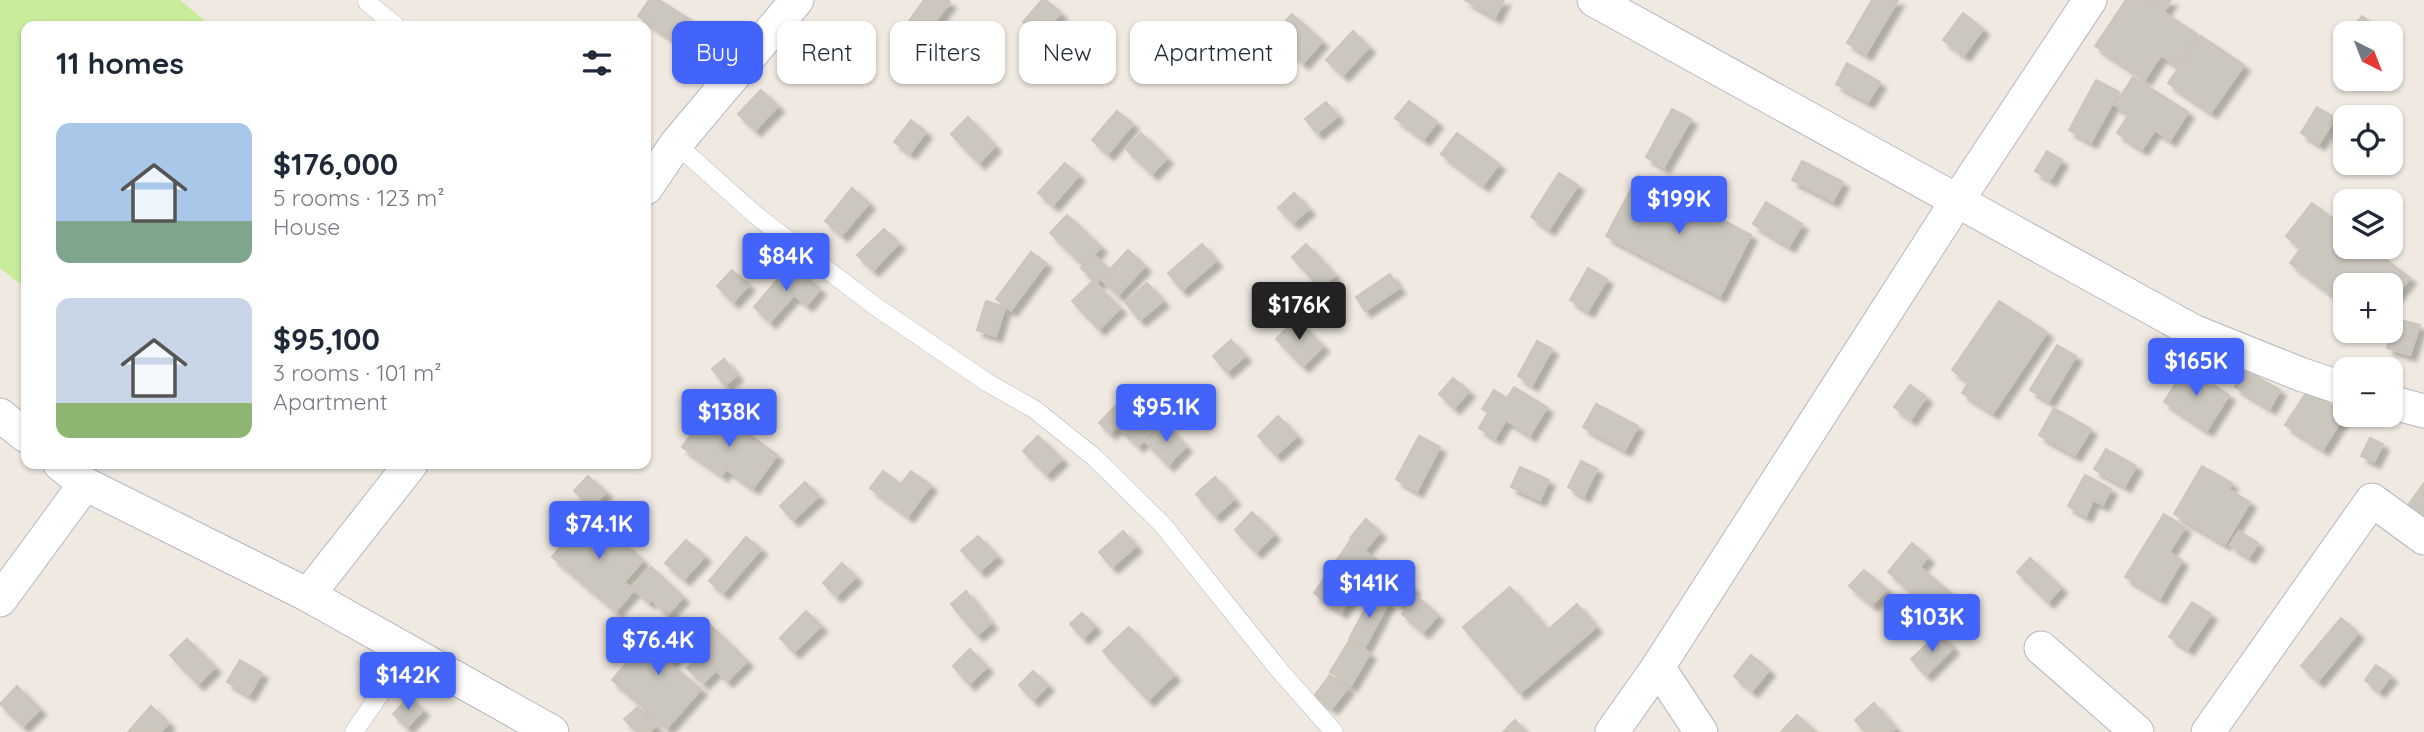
<!DOCTYPE html>
<html lang="en">
<head>
<meta charset="utf-8">
<style>
  :root { --surface:#fff; --page:#f6f6f7; --text:#1f2937; --muted:#747a83; --accent:#4264fb }
  body { margin:0; font-family:Quicksand,sans-serif; background:var(--page); color:var(--text); height:100vh; display:flex; flex-direction:column; font-size:26px; white-space:nowrap }
  * { box-sizing:border-box; margin:0 }
  p { font-size:23px; color:var(--muted) }
  .icon { flex:none; width:38px; height:38px; fill:none; stroke:currentColor; stroke-width:2; stroke-linecap:round; stroke-linejoin:round }
  .map { position:relative; flex:1; overflow:hidden }
  .drawer { position:absolute; left:21px; top:21px; width:630px; height:448px; display:flex; flex-direction:column; background:var(--surface); border-radius:14px; box-shadow:0 2px 5px #0004 }
  .drawer>* { flex:none }
  .banner { position:absolute; left:672px; top:21px; width:665px; height:63px; display:flex; gap:14px }
  .needle { width:46px; rotate:138deg }
  .tools { position:absolute; left:2333px; top:21px; display:grid; gap:14px }
  .tools a { display:grid; place-items:center; width:70px; height:70px; border-radius:14px; background:var(--surface); box-shadow:0 2px 5px #0004; font-size:35px }
  .price { position:absolute; translate:-50% -60px; padding:0 16px; border-radius:7px; background:var(--accent); color:#fff; font-size:23px; line-height:46px; filter:drop-shadow(0 2px 4px #0008) }
  .price::after { content:''; position:absolute; left:50%; top:42px; width:21px; height:16px; margin-left:-10px; background:inherit; clip-path:polygon(0 0,100% 0,50% 100%) }
  .price.current { background:#222; color:#fff }
  ul { padding:0; list-style:none }
  li { display:flex; align-items:center; gap:21px; height:175px; padding:0 35px }
  li span { display:grid; place-items:center; flex:none; width:196px; height:140px; border-radius:14px; color:#555 }
  li>.icon { margin-inline-start:auto }
  span .icon { width:84px; height:84px; fill:#fffc; stroke-width:1 }
  li b { font-size:30px }
  h2 { display:flex; justify-content:space-between; align-items:center; height:84px; padding:0 35px; font-size:30px }
  .tag { padding:0 24px; border-radius:14px; background:var(--surface); box-shadow:0 2px 5px #0004; font-size:24px; line-height:63px }
  .tag.current { background:var(--accent); color:#fff }
  .map>svg:first-child { display:block }
</style>
</head>
<body>
<div class="map">
<svg width="2424" height="732" viewBox="0 0 2424 732">
  <defs>
    <filter id="shadow"><feDropShadow dx="6" dy="6" stdDeviation="2" flood-color="#0004"/></filter>
  </defs>
  <rect width="100%" height="100%" fill="#efe9e1"/>
  <polygon fill="#c9ec9a" points="0,0 180,0 211,26 26,26 26,277 20,284 0,268"/>
  <g fill="#cbc7bf" stroke="#cbc5ba" stroke-width="2" filter="url(#shadow)">
    <polygon points="649,0 659,0 694,22 680,44 638,16"/>
    <polygon points="924,0 947,0 950,2 927,33 909,21"/>
    <polygon points="1042,0 1046,0 1061,13 1040,36 1023,22"/>
    <polygon points="1465,0 1504,0 1495,17"/>
    <polygon points="1872,0 1898,0 1866,54 1847,43"/>
    <polygon points="2126,0 2146,0 2198,35 2177,66 2161,55 2145,79 2095,46"/>
    <polygon points="2148,0 2171,0 2164,11"/>
    <polygon points="1963,13 1983,29 1964,55 1943,40"/>
    <polygon points="1292,14 1322,41 1303,63 1272,36"/>
    <polygon points="2362,16 2378,28 2374,33 2355,33 2351,29"/>
    <polygon points="1353,31 1369,47 1343,75 1326,60"/>
    <polygon points="2201,36 2244,65 2211,112 2168,83"/>
    <polygon points="1847,63 1880,82 1868,102 1836,84"/>
    <polygon points="2133,77 2188,112 2170,140 2155,130 2142,149 2117,133 2129,114 2115,105"/>
    <polygon points="2096,80 2119,92 2091,142 2069,130"/>
    <polygon points="761,90 778,106 755,130 738,114"/>
    <polygon points="1409,101 1437,122 1424,139 1395,118"/>
    <polygon points="1326,102 1338,116 1317,133 1305,119"/>
    <polygon points="2317,107 2335,118 2319,144 2301,133"/>
    <polygon points="1672,109 1691,119 1664,167 1646,157"/>
    <polygon points="1117,111 1133,124 1108,154 1092,140"/>
    <polygon points="968,117 995,146 979,163 951,134"/>
    <polygon points="911,120 926,132 910,153 894,142"/>
    <polygon points="1141,133 1167,158 1152,174 1126,149"/>
    <polygon points="1457,133 1499,164 1483,185 1441,154"/>
    <polygon points="2047,151 2062,160 2050,180 2035,171"/>
    <polygon points="1802,161 1843,182 1833,201 1792,180"/>
    <polygon points="1065,163 1079,175 1053,205 1038,193"/>
    <polygon points="1559,173 1578,185 1549,229 1531,217"/>
    <polygon points="1638,176 1751,235 1720,296 1606,236"/>
    <polygon points="852,188 869,203 842,235 825,221"/>
    <polygon points="1294,193 1309,209 1293,223 1278,208"/>
    <polygon points="1766,202 1802,224 1789,246 1753,224"/>
    <polygon points="2312,203 2345,228 2345,247 2369,247 2410,278 2390,303 2390,285 2345,285 2345,304 2290,263 2301,248 2286,236"/>
    <polygon points="1067,215 1101,247 1083,265 1050,233"/>
    <polygon points="884,229 899,243 873,270 857,255"/>
    <polygon points="1202,244 1216,261 1182,290 1168,273"/>
    <polygon points="1306,244 1335,275 1321,288 1292,257"/>
    <polygon points="1128,250 1145,266 1118,295 1101,279"/>
    <polygon points="1031,252 1046,263 1011,310 996,299"/>
    <polygon points="1094,255 1109,270 1096,283 1081,268"/>
    <polygon points="791,264 820,289 807,305 794,295 770,322 754,307"/>
    <polygon points="1588,268 1607,279 1588,311 1570,300"/>
    <polygon points="732,270 749,285 733,302 717,286"/>
    <polygon points="1390,274 1399,288 1365,311 1356,297"/>
    <polygon points="1093,281 1120,308 1099,329 1072,301"/>
    <polygon points="1147,283 1163,301 1140,320 1125,302"/>
    <polygon points="986,301 1005,307 996,336 977,330"/>
    <polygon points="1999,301 2047,332 1993,413 1962,393 1969,382 1952,370"/>
    <polygon points="1296,319 1323,346 1303,366 1276,339"/>
    <polygon points="2396,319 2420,325 2410,355 2387,348"/>
    <polygon points="1231,340 1245,356 1227,372 1213,356"/>
    <polygon points="1537,341 1552,349 1532,385 1518,376"/>
    <polygon points="2057,345 2076,356 2049,401 2030,390"/>
    <polygon points="724,359 737,375 725,385 712,369"/>
    <polygon points="2186,367 2229,395 2207,430 2164,402"/>
    <polygon points="2245,370 2280,390 2270,408 2235,387"/>
    <polygon points="1453,378 1469,391 1454,408 1439,394"/>
    <polygon points="1910,385 1926,397 1911,419 1894,407"/>
    <polygon points="1514,387 1547,407 1530,435 1506,420 1495,438 1479,428 1488,413 1482,409 1494,390 1507,398"/>
    <polygon points="2308,390 2345,414 2323,449 2285,425"/>
    <polygon points="1127,394 1159,424 1138,446 1117,426 1110,433 1099,423"/>
    <polygon points="1596,404 1638,426 1625,450 1583,427"/>
    <polygon points="711,407 777,455 753,488 726,469 722,475 682,447"/>
    <polygon points="2054,408 2091,429 2075,455 2039,435"/>
    <polygon points="1278,416 1297,436 1276,455 1258,436"/>
    <polygon points="1165,424 1186,446 1168,465 1146,442"/>
    <polygon points="1038,436 1062,459 1046,474 1023,451"/>
    <polygon points="1419,436 1440,447 1417,491 1396,479"/>
    <polygon points="2370,438 2383,444 2374,462 2361,456"/>
    <polygon points="2106,449 2136,466 2125,486 2094,469"/>
    <polygon points="1581,461 1597,469 1584,496 1568,487"/>
    <polygon points="2202,466 2232,483 2228,489 2250,502 2225,544 2174,514"/>
    <polygon points="1520,467 1549,480 1540,500 1511,487"/>
    <polygon points="883,471 901,484 911,471 931,485 908,516 870,488"/>
    <polygon points="2085,475 2111,489 2103,505 2093,500 2086,516 2068,506"/>
    <polygon points="588,476 606,492 592,507 574,491"/>
    <polygon points="1215,477 1234,499 1215,516 1196,494"/>
    <polygon points="805,482 819,496 793,520 780,506"/>
    <polygon points="2424,483 2424,520 2406,508"/>
    <polygon points="1252,512 1274,534 1256,552 1235,530"/>
    <polygon points="589,514 643,560 624,582 634,590 616,611 552,557"/>
    <polygon points="2164,514 2185,527 2169,552 2182,560 2160,598 2125,577"/>
    <polygon points="1366,519 1380,532 1364,551 1350,538"/>
    <polygon points="1123,531 1136,546 1112,567 1099,552"/>
    <polygon points="2239,531 2258,543 2249,557 2230,545"/>
    <polygon points="978,536 997,556 980,571 961,550"/>
    <polygon points="746,537 761,549 723,593 709,581"/>
    <polygon points="686,540 705,556 684,579 665,563"/>
    <polygon points="1350,541 1377,560 1341,612 1314,593"/>
    <polygon points="1912,543 1928,557 1920,567 1952,594 1936,613 1888,572"/>
    <polygon points="2030,558 2061,587 2048,602 2017,572"/>
    <polygon points="842,563 856,577 836,596 823,583"/>
    <polygon points="651,567 683,597 667,615 651,599 648,602 632,587"/>
    <polygon points="1392,570 1414,589 1401,605 1379,586"/>
    <polygon points="1864,570 1887,589 1872,605 1849,586"/>
    <polygon points="1510,587 1548,630 1577,604 1596,627 1520,693 1463,627"/>
    <polygon points="966,591 991,623 977,635 951,604"/>
    <polygon points="1374,592 1389,601 1365,647 1349,639"/>
    <polygon points="1418,597 1438,615 1423,632 1402,614"/>
    <polygon points="2192,602 2211,614 2188,649 2169,637"/>
    <polygon points="806,611 821,626 794,652 780,638"/>
    <polygon points="1082,613 1095,626 1083,638 1070,624"/>
    <polygon points="2341,618 2358,633 2318,681 2301,666"/>
    <polygon points="662,622 686,643 669,663 701,689 667,728 612,680"/>
    <polygon points="710,625 747,661 727,681 716,670 703,683 687,668 699,657 688,646"/>
    <polygon points="1129,627 1174,675 1148,700 1103,651"/>
    <polygon points="1939,633 1953,648 1926,675 1911,659"/>
    <polygon points="187,639 215,667 198,684 170,655"/>
    <polygon points="1349,641 1370,653 1351,685 1330,672"/>
    <polygon points="970,649 987,667 969,684 953,666"/>
    <polygon points="1751,655 1769,670 1752,691 1734,676"/>
    <polygon points="240,660 262,673 249,695 227,682"/>
    <polygon points="2376,665 2391,676 2379,691 2365,680"/>
    <polygon points="1033,671 1048,685 1033,700 1019,685"/>
    <polygon points="1330,675 1348,688 1332,708 1314,696"/>
    <polygon points="17,686 40,709 23,726 0,704"/>
    <polygon points="409,697 423,710 407,727 393,714"/>
    <polygon points="1874,703 1895,728 1891,732 1865,732 1855,720"/>
    <polygon points="151,706 169,723 160,732 128,732"/>
    <polygon points="638,707 656,726 649,732 637,732 624,719"/>
    <polygon points="1797,715 1816,732 1781,732"/>
    <polygon points="1515,720 1526,732 1503,732"/>
  </g>
  <g fill="none" stroke-linecap="round" stroke-linejoin="round">
    <defs>
      <g id="service">
        <polyline points="369,0 367,2 396,26"/>
        <polyline points="676,144 758,217 875,306 988,383 1034,409 1094,457 1162,524 1280,671 1334,732"/>
        <polyline points="354,732 408,653"/>
      </g>
      <g id="minor">
        <polyline points="1594,0 2193,331 2300,374 2345,389"/>
        <polyline points="646,188 676,144 797,0"/>
        <polyline points="2390,402 2424,411"/>
        <polyline points="0,415 26,436"/>
        <polyline points="60,464 85,484 308,595 552,732"/>
        <polyline points="308,595 411,464"/>
        <polyline points="0,600 85,484"/>
        <polyline points="2041,648 2137,732"/>
        <polyline points="1658,667 1701,732"/>
        <polyline points="1612,732 1658,667 1957,201 2090,0"/>
        <polyline points="2208,732 2372,500 2424,538"/>
      </g>
    </defs>
    <use href="#service" stroke="#b4b7c1" stroke-width="19"/>
    <use href="#minor" stroke="#b4b7c1" stroke-width="35"/>
    <use href="#service" stroke="#fff" stroke-width="18"/>
    <use href="#minor" stroke="#fff" stroke-width="33"/>
  </g>
</svg>
<div class="tools">
<a><svg class="needle" viewBox="-14 -14 28 28"><path d="M0-13l5 13h-10z" fill="#e53935"/><path d="M0 13l5-13h-10z" fill="#747a83"/></svg></a>
<a><svg class="icon" aria-label="locate" viewBox="0 0 24 24"><circle cx="12" cy="12" r="6"/><path d="M12 2v4M12 18v4M2 12h4M18 12h4"/></svg></a>
<a><svg class="icon" aria-label="layers" viewBox="0 0 24 24"><path d="M12 4l9 5-9 5-9-5zM3 14l9 5 9-5"/></svg></a>
<a>+</a>
<a>−</a>
</div>
<b class="price" style="left:1679px;top:236px">$199K</b>
<b class="price" style="left:786px;top:293px">$84K</b>
<b class="price current" style="left:1299px;top:342px">$176K</b>
<b class="price" style="left:2196px;top:398px">$165K</b>
<b class="price" style="left:1166px;top:444px">$95.1K</b>
<b class="price" style="left:729px;top:449px">$138K</b>
<b class="price" style="left:599px;top:561px">$74.1K</b>
<b class="price" style="left:1369px;top:620px">$141K</b>
<b class="price" style="left:1932px;top:654px">$103K</b>
<b class="price" style="left:658px;top:677px">$76.4K</b>
<b class="price" style="left:408px;top:712px">$142K</b>
<div class="banner">
<a class="tag current">Buy</a>
<a class="tag">Rent</a>
<a class="tag">Filters</a>
<a class="tag">New</a>
<a class="tag">Apartment</a>
</div>
<section class="drawer">
<h2>11 homes<svg class="icon" aria-label="filters" viewBox="0 0 24 24"><path d="M4 7h16M4 17h16"/><circle cx="9" cy="7" r="2"/><circle cx="15" cy="17" r="2"/></svg></h2>
<ul>
<li><span style="background:linear-gradient(#a9c7e8 70%,#7fa58c 0)"><svg class="icon" aria-label="home" viewBox="0 0 24 24"><path d="M3 11l9-7 9 7M6 9v11h12V9"/></svg></span><div><b>$176,000</b><p>5 rooms · 123 m²</p><p>House</p></div></li>
<li><span style="background:linear-gradient(#c9d6e8 75%,#8fb573 0)"><svg class="icon" aria-label="home" viewBox="0 0 24 24"><path d="M3 11l9-7 9 7M6 9v11h12V9"/></svg></span><div><b>$95,100</b><p>3 rooms · 101 m²</p><p>Apartment</p></div></li>
</ul>
</section>
</div>
</body>
</html>
